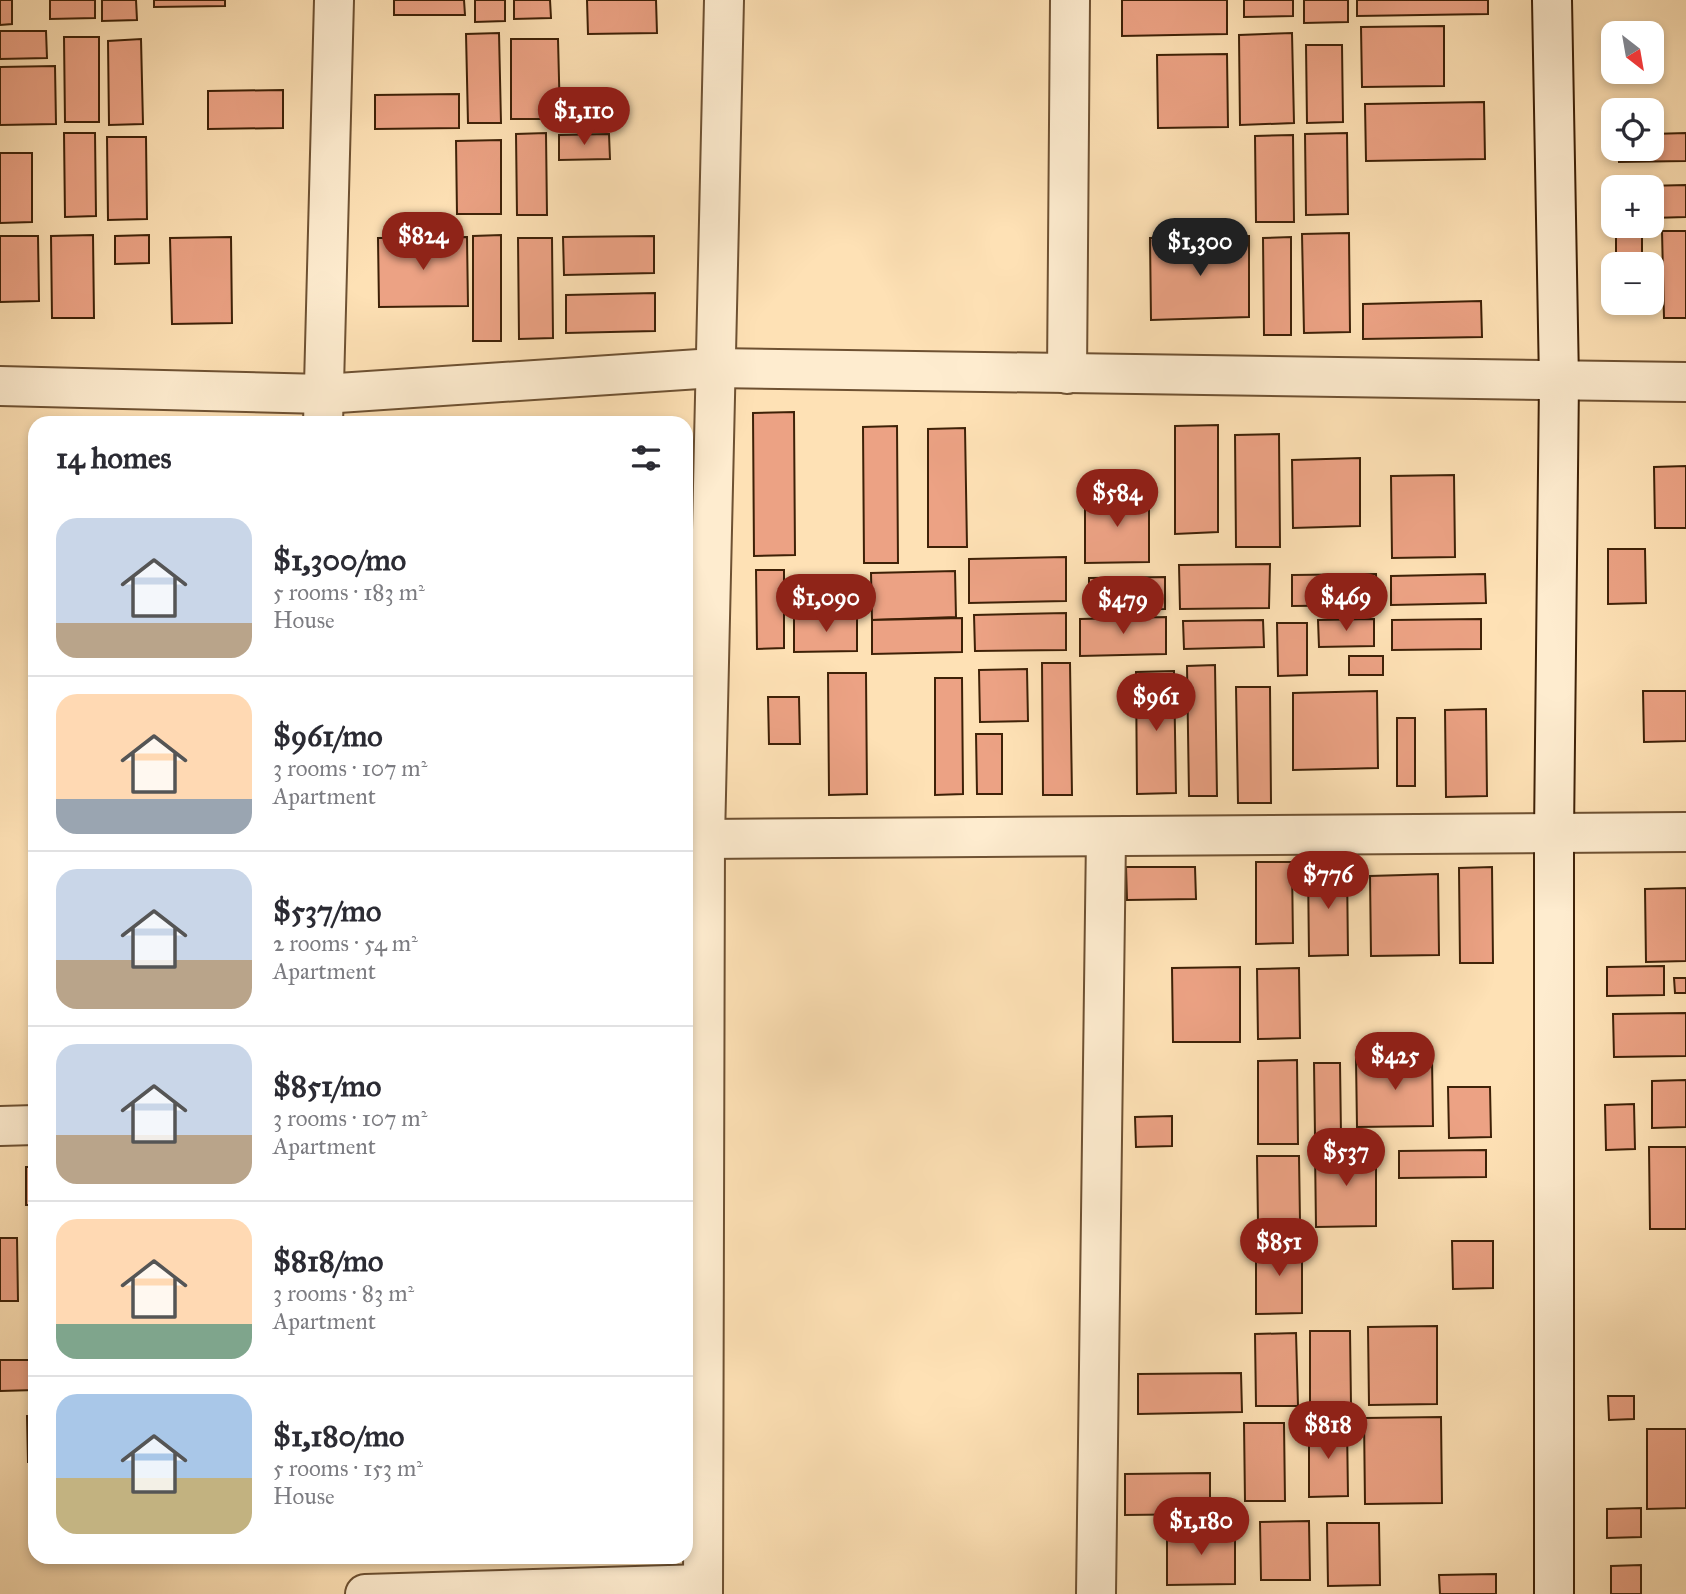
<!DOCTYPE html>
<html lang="en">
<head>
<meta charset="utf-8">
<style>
  :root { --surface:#fff; --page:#f2f2f3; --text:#2b2b33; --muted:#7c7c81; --line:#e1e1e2; --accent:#8f2418 }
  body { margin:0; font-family:"IM FELL Great Primer",serif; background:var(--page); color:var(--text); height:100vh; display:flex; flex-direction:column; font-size:26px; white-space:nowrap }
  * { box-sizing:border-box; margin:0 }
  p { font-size:23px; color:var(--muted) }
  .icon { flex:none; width:38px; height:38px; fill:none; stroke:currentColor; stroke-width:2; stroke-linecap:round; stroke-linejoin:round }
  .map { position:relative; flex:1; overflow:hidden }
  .details { position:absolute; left:28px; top:416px; width:665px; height:1148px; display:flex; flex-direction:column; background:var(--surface); border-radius:21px; box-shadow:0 4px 10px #0003 }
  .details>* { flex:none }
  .needle { width:46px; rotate:149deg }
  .fabs { position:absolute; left:1601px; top:21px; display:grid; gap:14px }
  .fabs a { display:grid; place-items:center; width:63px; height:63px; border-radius:14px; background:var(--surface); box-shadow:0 4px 10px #0003; font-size:35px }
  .price { position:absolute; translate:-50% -60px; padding:0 16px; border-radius:24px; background:var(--accent); color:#fff; font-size:23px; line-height:46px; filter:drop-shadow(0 2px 4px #0008) }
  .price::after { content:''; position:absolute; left:50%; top:42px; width:21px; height:16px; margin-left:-10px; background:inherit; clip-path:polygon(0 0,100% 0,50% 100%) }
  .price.active { background:#222; color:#fff }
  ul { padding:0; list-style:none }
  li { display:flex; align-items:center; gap:21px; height:175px; padding:0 28px }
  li+li { border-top:2px solid var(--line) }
  li span { display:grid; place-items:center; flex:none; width:196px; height:140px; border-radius:21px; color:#555 }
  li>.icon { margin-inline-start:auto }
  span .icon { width:84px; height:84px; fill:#fffc; stroke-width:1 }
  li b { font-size:30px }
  h2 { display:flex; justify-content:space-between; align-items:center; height:84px; padding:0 28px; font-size:30px }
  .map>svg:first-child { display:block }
</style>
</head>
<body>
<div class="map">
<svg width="1686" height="1594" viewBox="0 0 1686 1594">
  <rect width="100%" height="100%" fill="#fee1b5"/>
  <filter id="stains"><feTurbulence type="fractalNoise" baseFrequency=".00286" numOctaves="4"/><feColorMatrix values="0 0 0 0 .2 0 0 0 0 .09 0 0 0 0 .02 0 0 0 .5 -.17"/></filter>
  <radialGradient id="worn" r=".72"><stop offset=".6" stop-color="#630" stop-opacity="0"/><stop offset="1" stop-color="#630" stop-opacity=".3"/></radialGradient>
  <g fill="#eca284" stroke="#3e2107" stroke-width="2">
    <polygon points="0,0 12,0 12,24 0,25"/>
    <polygon points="50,0 95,0 95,18 50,19"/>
    <polygon points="102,0 136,0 137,20 102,21"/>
    <polygon points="154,0 225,0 225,6 154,7"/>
    <polygon points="394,0 464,0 465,15 394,15"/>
    <polygon points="475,0 505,0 505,21 475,22"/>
    <polygon points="514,0 550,0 551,18 514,19"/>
    <polygon points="587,0 656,0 657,33 588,34"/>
    <polygon points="1122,0 1227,0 1227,34 1122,36"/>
    <polygon points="1244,0 1293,0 1293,16 1244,17"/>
    <polygon points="1304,0 1348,0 1348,22 1304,23"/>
    <polygon points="1357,0 1488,0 1488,14 1357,16"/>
    <polygon points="1444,26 1444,86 1362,87 1361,27"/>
    <polygon points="0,31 46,31 47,58 0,59"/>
    <polygon points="499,33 501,123 468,123 466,34"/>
    <polygon points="1292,33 1294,123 1240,125 1239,35"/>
    <polygon points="64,37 99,37 99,122 65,122"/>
    <polygon points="141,39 143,124 109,125 108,41"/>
    <polygon points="511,39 558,39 560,119 511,119"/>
    <polygon points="1306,45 1342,45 1343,122 1307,123"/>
    <polygon points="1227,54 1228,127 1158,128 1157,55"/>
    <polygon points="55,66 56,124 0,125 0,67"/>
    <polygon points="283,90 283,128 208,129 208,91"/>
    <polygon points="459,94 459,128 375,129 375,95"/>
    <polygon points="1484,102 1485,159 1366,161 1365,104"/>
    <polygon points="64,133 95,133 96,216 65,217"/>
    <polygon points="546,133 547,215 517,215 516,134"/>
    <polygon points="1347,133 1348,214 1306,215 1305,134"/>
    <polygon points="1686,133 1686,161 1619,162 1619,149 1652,149 1652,134"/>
    <polygon points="609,134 610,159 559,160 559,135"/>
    <polygon points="1293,135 1294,222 1256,222 1255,136"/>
    <polygon points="107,137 146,137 147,219 108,220"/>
    <polygon points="501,140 501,214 457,214 456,141"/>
    <polygon points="0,153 32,153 32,222 0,223"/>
    <polygon points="1686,185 1686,217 1652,218 1652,187 1646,186"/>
    <rect x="1616" y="226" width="26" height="38"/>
    <polygon points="1662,231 1686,231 1686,318 1664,318"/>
    <polygon points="1349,233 1350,332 1304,333 1302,234"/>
    <polygon points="93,235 94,318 52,318 51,236"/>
    <polygon points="149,235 149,263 115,264 115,236"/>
    <polygon points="501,235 501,341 473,341 473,236"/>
    <polygon points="0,236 38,236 39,301 0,302"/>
    <polygon points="654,236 654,273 564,275 563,237"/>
    <polygon points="1249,236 1249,317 1151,320 1150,238"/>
    <polygon points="231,237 232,323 172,324 170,238"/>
    <polygon points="467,237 468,306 379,307 378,238"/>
    <polygon points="1291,237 1291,335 1264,335 1263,238"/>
    <polygon points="518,238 552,238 553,338 519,339"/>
    <polygon points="655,293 655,331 566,333 566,295"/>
    <polygon points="1481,301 1482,337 1363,339 1363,304"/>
    <polygon points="794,412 795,555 754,556 753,413"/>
    <polygon points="1218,425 1218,532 1175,534 1175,426"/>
    <polygon points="897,426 898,563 864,563 863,427"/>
    <polygon points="965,428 967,547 928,547 928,429"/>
    <polygon points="1279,434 1280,547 1236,547 1235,435"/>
    <polygon points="1360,458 1360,526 1293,528 1292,460"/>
    <polygon points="1686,466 1686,528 1655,528 1654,467"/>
    <polygon points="1454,475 1455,557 1392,558 1391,476"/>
    <polygon points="1149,495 1149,562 1085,563 1085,497"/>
    <polygon points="1608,549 1645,549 1646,603 1608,604"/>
    <polygon points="1066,557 1066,601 969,603 969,559"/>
    <polygon points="1270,564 1269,608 1180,609 1179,565"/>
    <polygon points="756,570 784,570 784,648 757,649"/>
    <polygon points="955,571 956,617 872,620 871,573"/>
    <polygon points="1376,574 1377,605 1292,606 1292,575"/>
    <polygon points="1485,574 1486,603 1391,605 1391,576"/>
    <polygon points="856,577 856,606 793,607 793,578"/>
    <polygon points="1165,577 1165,609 1089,610 1089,578"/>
    <polygon points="1066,613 1066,650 975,651 974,615"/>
    <polygon points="857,617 857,651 794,652 794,618"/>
    <polygon points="1166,617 1166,654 1080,656 1080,619"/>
    <polygon points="962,618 962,652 872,654 872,620"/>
    <polygon points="1374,619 1374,646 1319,647 1318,620"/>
    <polygon points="1481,619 1481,649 1392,650 1392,620"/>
    <polygon points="1263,620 1264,647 1184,649 1183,621"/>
    <polygon points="1277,623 1307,623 1307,675 1278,676"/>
    <rect x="1349" y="656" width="34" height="19"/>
    <polygon points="1042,663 1070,663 1072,795 1043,795"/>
    <polygon points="1215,665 1217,796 1189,796 1187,666"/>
    <polygon points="1027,669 1028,721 980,722 979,670"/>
    <polygon points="1174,671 1176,793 1137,794 1136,672"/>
    <polygon points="828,673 866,673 867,794 829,795"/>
    <polygon points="935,678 962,678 963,794 935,795"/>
    <polygon points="1236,687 1270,687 1271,803 1238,803"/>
    <polygon points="1377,691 1378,768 1293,770 1293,693"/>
    <polygon points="1643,691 1686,691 1686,741 1644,742"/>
    <polygon points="768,697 799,697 800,744 769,744"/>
    <polygon points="1486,709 1487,796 1446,797 1445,710"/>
    <rect x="1397" y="718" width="18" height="68"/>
    <polygon points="976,734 1002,734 1002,794 977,794"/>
    <polygon points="1256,862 1292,862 1293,943 1256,944"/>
    <polygon points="1126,867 1195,867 1196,899 1127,900"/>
    <polygon points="1308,867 1347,867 1348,955 1309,956"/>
    <polygon points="1492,867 1493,963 1460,963 1459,868"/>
    <polygon points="1438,874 1439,955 1371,956 1370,876"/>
    <polygon points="1686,888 1686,961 1646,962 1645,889"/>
    <polygon points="1664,966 1664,995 1607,996 1607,967"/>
    <polygon points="1240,967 1240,1042 1173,1042 1172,968"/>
    <polygon points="1299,968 1300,1038 1258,1039 1257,969"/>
    <polygon points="1674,978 1686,978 1686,993 1675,993"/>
    <polygon points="1686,1013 1686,1056 1614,1057 1613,1014"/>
    <polygon points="1432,1058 1433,1126 1357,1127 1356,1059"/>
    <polygon points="1297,1060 1298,1144 1258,1144 1258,1061"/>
    <polygon points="1314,1063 1340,1063 1341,1135 1315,1135"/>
    <polygon points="1686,1080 1686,1127 1652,1128 1652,1081"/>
    <polygon points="1448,1087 1490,1087 1491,1137 1449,1138"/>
    <polygon points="1634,1104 1635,1149 1606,1150 1605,1105"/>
    <polygon points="1172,1116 1172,1146 1136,1147 1135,1117"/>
    <polygon points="1649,1147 1686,1147 1686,1229 1650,1229"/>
    <polygon points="1376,1149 1376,1226 1316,1227 1315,1150"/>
    <polygon points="1486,1150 1486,1177 1399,1178 1399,1151"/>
    <polygon points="1257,1156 1299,1156 1300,1221 1258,1222"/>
    <rect x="26" y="1167" width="9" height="38"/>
    <polygon points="30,1221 35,1221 35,1343 31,1343"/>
    <polygon points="0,1238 17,1238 18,1301 0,1301"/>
    <polygon points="1452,1241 1493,1241 1493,1288 1453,1289"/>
    <polygon points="1302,1243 1302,1313 1256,1314 1256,1244"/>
    <polygon points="1437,1326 1437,1404 1369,1405 1368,1327"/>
    <polygon points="1310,1331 1350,1331 1351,1405 1310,1406"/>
    <polygon points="1296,1333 1298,1406 1256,1406 1255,1334"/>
    <polygon points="0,1360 35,1360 35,1390 0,1391"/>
    <polygon points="1241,1373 1242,1412 1138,1414 1138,1374"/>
    <polygon points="1608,1396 1634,1396 1634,1419 1609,1420"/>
    <polygon points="27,1416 35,1416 35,1462 28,1462"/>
    <polygon points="1441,1417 1442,1503 1365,1504 1364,1418"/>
    <polygon points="1244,1423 1284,1423 1285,1501 1245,1501"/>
    <polygon points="1309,1425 1347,1425 1348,1496 1309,1497"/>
    <polygon points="1647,1429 1686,1429 1686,1508 1647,1509"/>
    <polygon points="1210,1473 1210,1514 1125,1515 1125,1474"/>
    <polygon points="1641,1508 1641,1537 1607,1538 1607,1509"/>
    <polygon points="1309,1521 1310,1580 1261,1580 1260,1522"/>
    <polygon points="1327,1523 1379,1523 1380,1585 1328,1586"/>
    <polygon points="1235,1529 1235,1584 1167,1585 1167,1531"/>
    <polygon points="1641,1565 1641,1594 1611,1594 1611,1566"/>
    <polygon points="1496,1574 1496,1594 1440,1594 1439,1575"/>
  </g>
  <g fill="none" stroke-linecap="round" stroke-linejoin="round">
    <defs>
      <g id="street">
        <polyline points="1067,374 1070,0"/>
        <polyline points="0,386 323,394 714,368 1686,382"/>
        <polyline points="323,424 334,0"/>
        <polyline points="705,839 1686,832"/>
        <polyline points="0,1126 35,1125"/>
        <polyline points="365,1594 703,1584"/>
        <polyline points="703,1594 705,839 724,0"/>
        <polyline points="1096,1594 1106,837"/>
      </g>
      <polyline id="secondary" points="1552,0 1559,381 1554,833 1554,1594"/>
    </defs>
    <use href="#street" stroke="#6e5132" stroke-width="42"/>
    <use href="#secondary" stroke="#3e2107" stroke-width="42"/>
    <use href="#street" stroke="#feeccf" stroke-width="38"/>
    <use href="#secondary" stroke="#feeccf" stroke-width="38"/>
  </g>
  <rect width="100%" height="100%" filter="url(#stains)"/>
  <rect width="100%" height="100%" fill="url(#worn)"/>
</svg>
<div class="fabs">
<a><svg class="needle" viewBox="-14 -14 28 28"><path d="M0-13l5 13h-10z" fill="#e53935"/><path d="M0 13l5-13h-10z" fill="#7c7c81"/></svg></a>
<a><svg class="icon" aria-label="locate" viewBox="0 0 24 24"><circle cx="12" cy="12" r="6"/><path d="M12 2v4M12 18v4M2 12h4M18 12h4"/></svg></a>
<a>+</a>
<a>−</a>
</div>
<b class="price" style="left:584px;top:147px">$1,110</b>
<b class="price" style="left:423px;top:272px">$824</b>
<b class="price active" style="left:1200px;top:278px">$1,300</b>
<b class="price" style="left:1117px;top:529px">$584</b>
<b class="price" style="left:1346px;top:633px">$469</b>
<b class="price" style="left:826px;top:634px">$1,090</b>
<b class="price" style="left:1123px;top:636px">$479</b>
<b class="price" style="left:1156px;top:733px">$961</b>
<b class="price" style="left:1328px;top:911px">$776</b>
<b class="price" style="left:1395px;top:1092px">$425</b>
<b class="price" style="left:1346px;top:1188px">$537</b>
<b class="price" style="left:1279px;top:1278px">$851</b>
<b class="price" style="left:1328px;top:1461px">$818</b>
<b class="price" style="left:1201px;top:1557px">$1,180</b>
<section class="details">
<h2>14 homes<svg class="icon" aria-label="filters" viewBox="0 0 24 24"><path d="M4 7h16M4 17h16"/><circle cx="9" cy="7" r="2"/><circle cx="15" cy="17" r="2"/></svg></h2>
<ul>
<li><span style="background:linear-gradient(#c9d6e8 75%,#b9a48a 0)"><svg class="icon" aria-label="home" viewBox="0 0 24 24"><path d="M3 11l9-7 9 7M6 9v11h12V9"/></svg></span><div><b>$1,300/mo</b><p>5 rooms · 183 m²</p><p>House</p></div></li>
<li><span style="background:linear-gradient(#ffd9b3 75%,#9aa5b1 0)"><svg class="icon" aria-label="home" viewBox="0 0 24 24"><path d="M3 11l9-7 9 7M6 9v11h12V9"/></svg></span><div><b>$961/mo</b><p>3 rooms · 107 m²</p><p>Apartment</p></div></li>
<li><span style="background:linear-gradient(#c9d6e8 65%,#b9a48a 0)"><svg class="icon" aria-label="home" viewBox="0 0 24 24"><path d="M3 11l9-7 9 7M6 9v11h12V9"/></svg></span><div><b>$537/mo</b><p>2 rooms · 54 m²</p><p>Apartment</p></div></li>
<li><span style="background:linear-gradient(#c9d6e8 65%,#b9a48a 0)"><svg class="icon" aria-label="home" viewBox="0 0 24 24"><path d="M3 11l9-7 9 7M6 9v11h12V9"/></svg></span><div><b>$851/mo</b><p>3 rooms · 107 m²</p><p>Apartment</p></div></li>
<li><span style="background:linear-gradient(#ffd9b3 75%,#7fa58c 0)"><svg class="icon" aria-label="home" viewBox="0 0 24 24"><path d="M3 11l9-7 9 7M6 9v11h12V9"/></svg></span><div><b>$818/mo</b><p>3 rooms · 83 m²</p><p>Apartment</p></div></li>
<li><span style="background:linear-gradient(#a9c7e8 60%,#c2b280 0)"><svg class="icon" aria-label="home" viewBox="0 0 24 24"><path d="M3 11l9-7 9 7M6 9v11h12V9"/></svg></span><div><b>$1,180/mo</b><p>5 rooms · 153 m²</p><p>House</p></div></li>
</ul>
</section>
</div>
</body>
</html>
